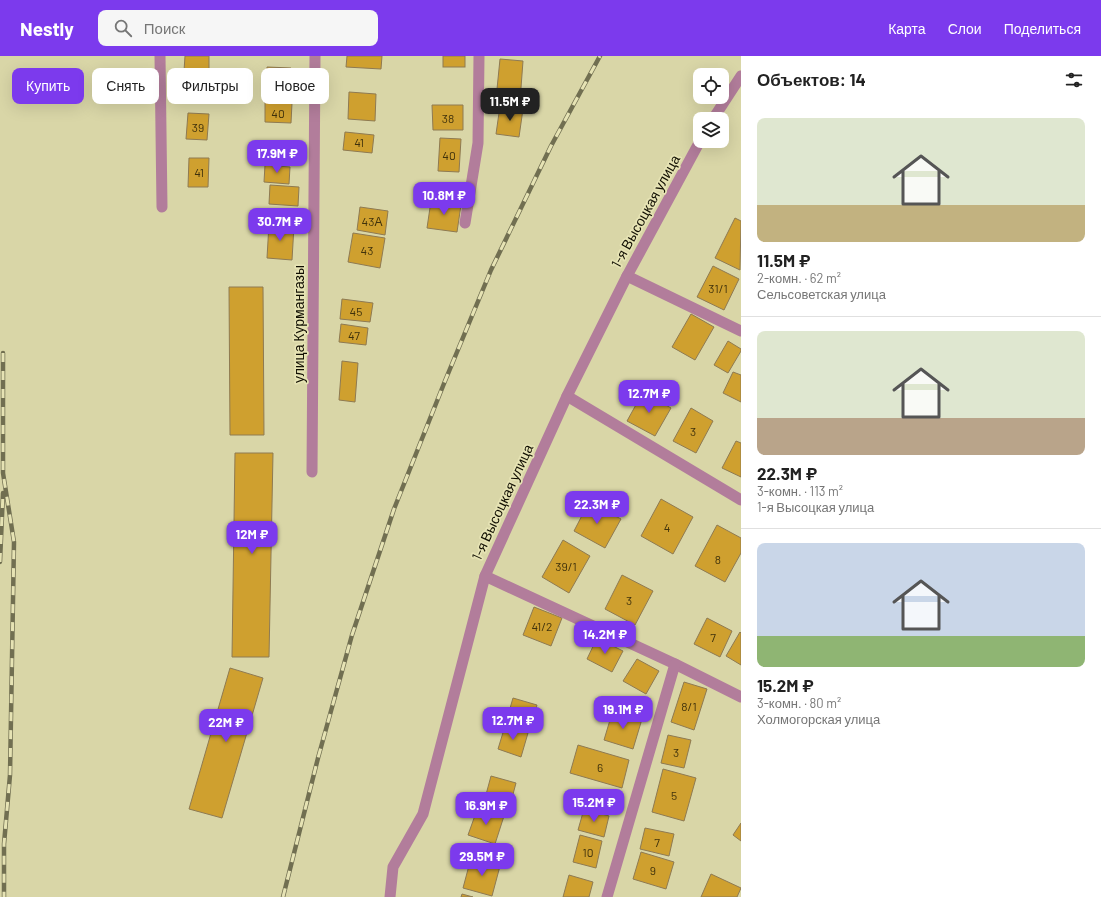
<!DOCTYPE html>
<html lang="ru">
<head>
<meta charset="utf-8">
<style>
  :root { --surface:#fff; --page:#f6f6f6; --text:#222; --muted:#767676; --line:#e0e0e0; --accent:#7c3aed }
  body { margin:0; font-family:Barlow,sans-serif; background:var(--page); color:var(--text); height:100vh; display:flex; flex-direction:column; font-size:15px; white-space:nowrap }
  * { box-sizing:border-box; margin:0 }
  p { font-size:13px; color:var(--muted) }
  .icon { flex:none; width:22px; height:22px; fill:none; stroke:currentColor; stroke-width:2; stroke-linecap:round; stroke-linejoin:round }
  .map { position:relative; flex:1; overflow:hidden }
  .panel { display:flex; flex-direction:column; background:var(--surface); width:360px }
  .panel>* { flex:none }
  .banner { position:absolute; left:12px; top:12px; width:380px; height:36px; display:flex; gap:8px }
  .tools { position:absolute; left:693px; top:12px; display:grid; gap:8px }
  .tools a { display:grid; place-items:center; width:36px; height:36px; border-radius:8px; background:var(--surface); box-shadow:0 4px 16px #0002; font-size:20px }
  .price { position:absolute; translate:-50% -34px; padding:0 9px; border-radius:8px; background:var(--accent); color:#fff; font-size:13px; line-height:26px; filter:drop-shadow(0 1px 2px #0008) }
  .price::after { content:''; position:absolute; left:50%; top:24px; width:12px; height:9px; margin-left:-6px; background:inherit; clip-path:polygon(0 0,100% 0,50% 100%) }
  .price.selected { background:#222; color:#fff }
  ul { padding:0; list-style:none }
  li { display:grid; align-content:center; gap:8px; height:212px; padding:0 16px }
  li+li { border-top:1px solid var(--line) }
  li span { display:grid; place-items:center; height:124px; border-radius:8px; color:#555 }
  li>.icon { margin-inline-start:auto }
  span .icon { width:72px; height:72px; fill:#fffc; stroke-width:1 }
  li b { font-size:17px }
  h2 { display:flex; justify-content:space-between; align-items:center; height:48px; padding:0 16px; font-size:17px }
  .pill { padding:0 14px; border-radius:8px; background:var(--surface); box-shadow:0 4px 16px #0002; font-size:14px; line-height:36px }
  .pill.selected { background:var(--accent); color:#fff }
  header { display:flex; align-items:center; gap:24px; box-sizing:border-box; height:56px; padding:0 20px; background:var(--accent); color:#fff }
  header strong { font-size:19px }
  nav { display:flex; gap:22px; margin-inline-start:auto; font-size:14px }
  .search { width:280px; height:36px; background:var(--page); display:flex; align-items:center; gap:10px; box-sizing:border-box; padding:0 14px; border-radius:8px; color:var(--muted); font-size:15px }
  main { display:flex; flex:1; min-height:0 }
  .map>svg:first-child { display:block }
</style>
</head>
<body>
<header>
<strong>Nestly</strong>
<div class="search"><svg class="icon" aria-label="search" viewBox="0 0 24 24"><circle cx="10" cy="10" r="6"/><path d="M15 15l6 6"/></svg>Поиск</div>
<nav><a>Карта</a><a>Слои</a><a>Поделиться</a></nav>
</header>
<main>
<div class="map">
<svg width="741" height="841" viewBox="0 0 741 841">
  <rect width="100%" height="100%" fill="#d9d6a7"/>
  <g fill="#cfa02f" stroke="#8e7a52">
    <polygon points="185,0 209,0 209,16 184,15"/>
    <polygon points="347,0 382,0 381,13 346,11"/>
    <rect x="443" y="0" width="22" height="11"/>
    <polygon points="500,3 523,5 520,45 496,43"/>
    <polygon points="267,11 291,12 289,37 266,36"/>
    <polygon points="349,36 376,38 375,65 348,63"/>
    <polygon points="265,46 292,47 291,67 265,66"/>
    <polygon points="432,49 463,49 463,74 433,74"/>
    <polygon points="500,50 523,53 519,81 496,78"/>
    <polygon points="188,57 209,58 207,84 186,83"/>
    <polygon points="345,76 374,79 372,97 343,94"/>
    <polygon points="440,82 461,83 459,116 438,115"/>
    <polygon points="189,102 209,102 208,131 188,131"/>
    <polygon points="265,109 290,111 289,128 264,126"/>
    <polygon points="270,129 299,131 298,150 269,148"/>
    <polygon points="431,145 461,149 457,176 427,172"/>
    <polygon points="360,151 388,155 385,179 357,174"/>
    <polygon points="735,162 741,165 740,214 715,202"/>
    <polygon points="269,168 294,170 292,204 267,202"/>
    <polygon points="353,177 385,182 380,212 348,206"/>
    <polygon points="713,210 739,223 724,254 697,241"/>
    <polygon points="229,231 263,231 264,379 230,379"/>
    <polygon points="342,243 373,247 370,266 340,263"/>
    <polygon points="691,258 714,271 695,304 672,291"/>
    <polygon points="341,268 368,272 366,289 339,286"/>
    <polygon points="728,285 741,293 741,295 728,317 714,309"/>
    <polygon points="342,305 358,307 355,346 339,344"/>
    <polygon points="733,316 741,319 741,346 723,337"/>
    <polygon points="643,336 671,352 655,380 627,365"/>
    <polygon points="691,352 713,365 696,397 673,385"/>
    <polygon points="736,385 741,387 741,421 722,412"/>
    <polygon points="235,397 273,397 269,601 232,601"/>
    <polygon points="661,443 693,461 673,498 641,480"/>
    <polygon points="589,446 621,463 605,492 574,475"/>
    <polygon points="717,469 741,482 741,497 725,526 695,510"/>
    <polygon points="563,484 590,500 569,537 542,521"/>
    <polygon points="622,519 653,535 635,569 605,553"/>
    <polygon points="534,551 562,562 551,590 523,579"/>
    <polygon points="707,562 732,575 720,601 694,588"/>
    <polygon points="740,576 741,577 741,609 726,600"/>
    <polygon points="597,582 623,595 612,616 587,603"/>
    <polygon points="637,603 659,615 646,638 623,625"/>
    <polygon points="230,612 263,622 222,762 189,753"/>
    <polygon points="684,626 707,633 694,674 671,666"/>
    <polygon points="513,642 537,649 530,673 506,666"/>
    <polygon points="613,654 642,663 633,693 604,684"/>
    <polygon points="505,670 528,677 521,701 498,693"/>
    <polygon points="668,679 691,684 684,712 661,707"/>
    <polygon points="578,689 629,704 622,732 570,717"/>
    <polygon points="663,713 696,722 684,765 652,756"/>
    <polygon points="491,720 516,727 509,753 484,746"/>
    <polygon points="478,751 504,760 495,788 468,779"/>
    <polygon points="584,753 609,760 604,781 578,774"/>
    <polygon points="741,767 741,785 733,779"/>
    <polygon points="645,772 674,778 669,800 640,793"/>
    <polygon points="580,779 602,785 596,812 573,806"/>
    <polygon points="641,796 674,806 666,833 633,823"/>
    <polygon points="471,802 500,810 492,840 463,832"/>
    <polygon points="711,818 741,832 737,841 701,841"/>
    <polygon points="569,819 593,826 589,841 563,841"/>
    <polygon points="462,838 473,841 461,841"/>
  </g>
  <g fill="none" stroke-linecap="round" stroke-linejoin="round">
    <g stroke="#b27d9b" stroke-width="11">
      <polyline points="160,0 162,151"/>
      <polyline points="713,63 741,20"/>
      <polyline points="465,167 478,87 479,0"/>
      <polyline points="627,220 741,275"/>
      <polyline points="567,340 741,444"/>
      <polyline points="312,416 315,0"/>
      <polyline points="485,520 675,608 741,641"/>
      <polyline points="390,841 393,811 423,758 485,520 567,340 627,220 700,85"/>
      <polyline points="607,841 675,608"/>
    </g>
    <defs>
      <g id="rail">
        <polyline points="3,297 3,417 14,486 10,719 4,788 4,841"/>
        <polyline points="0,506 3,437"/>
        <polyline points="283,841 318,702 352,579 394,453 445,325 491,214 551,90 600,0"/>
      </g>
    </defs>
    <use href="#rail" stroke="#716f51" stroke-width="4.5"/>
    <use href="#rail" stroke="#e6e3b4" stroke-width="3" stroke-dasharray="9" stroke-linecap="butt"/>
  </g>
  <g text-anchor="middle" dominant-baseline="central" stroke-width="3.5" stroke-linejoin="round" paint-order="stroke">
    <g font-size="12" fill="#40320c">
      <text x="278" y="57">40</text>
      <text x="448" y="62">38</text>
      <text x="198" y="71">39</text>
      <text x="359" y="86">41</text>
      <text x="449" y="99">40</text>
      <text x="199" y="116">41</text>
      <text x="372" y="165">43А</text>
      <text x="367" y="194">43</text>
      <text x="718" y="232">31/1</text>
      <text x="356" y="255">45</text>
      <text x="354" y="279">47</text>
      <text x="693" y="375">3</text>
      <text x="667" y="471">4</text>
      <text x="718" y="503">8</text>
      <text x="566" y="510">39/1</text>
      <text x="629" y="544">3</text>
      <text x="542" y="570">41/2</text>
      <text x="713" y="581">7</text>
      <text x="689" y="650">8/1</text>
      <text x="676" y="696">3</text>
      <text x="600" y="711">6</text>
      <text x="674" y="739">5</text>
      <text x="657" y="786">7</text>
      <text x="588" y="796">10</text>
      <text x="653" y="814">9</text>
    </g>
    <g font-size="14" fill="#100e01" stroke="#e6e3b4">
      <text transform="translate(645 155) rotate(-61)">1-я Высоцкая улица</text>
      <text transform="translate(298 268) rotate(-90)">улица Курмангазы</text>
      <text transform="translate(502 446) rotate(-65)">1-я Высоцкая улица</text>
    </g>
  </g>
</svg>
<div class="tools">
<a><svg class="icon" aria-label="locate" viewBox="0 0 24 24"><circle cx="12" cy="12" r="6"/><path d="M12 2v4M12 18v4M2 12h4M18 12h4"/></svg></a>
<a><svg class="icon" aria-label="layers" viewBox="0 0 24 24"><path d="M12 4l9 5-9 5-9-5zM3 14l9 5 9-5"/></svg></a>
</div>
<b class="price selected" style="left:510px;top:66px">11.5M ₽</b>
<b class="price" style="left:277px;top:118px">17.9M ₽</b>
<b class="price" style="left:444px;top:160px">10.8M ₽</b>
<b class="price" style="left:280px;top:186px">30.7M ₽</b>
<b class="price" style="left:649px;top:358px">12.7M ₽</b>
<b class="price" style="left:597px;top:469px">22.3M ₽</b>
<b class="price" style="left:252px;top:499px">12M ₽</b>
<b class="price" style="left:605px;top:599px">14.2M ₽</b>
<b class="price" style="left:623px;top:674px">19.1M ₽</b>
<b class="price" style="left:513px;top:685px">12.7M ₽</b>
<b class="price" style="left:226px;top:687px">22M ₽</b>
<b class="price" style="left:594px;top:767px">15.2M ₽</b>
<b class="price" style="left:486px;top:770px">16.9M ₽</b>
<b class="price" style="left:482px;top:821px">29.5M ₽</b>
<div class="banner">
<a class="pill selected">Купить</a>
<a class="pill">Снять</a>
<a class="pill">Фильтры</a>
<a class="pill">Новое</a>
</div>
</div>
<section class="panel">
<h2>Объектов: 14<svg class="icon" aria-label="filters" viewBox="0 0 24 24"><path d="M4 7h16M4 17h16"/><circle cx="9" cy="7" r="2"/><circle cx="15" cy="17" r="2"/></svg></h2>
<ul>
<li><span style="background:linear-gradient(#dfe7d0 70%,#c2b280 0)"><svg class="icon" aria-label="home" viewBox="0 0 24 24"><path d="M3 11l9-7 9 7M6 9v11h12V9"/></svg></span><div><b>11.5M ₽</b><p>2-комн. · 62 m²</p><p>Сельсоветская улица</p></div></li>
<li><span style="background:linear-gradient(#dfe7d0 70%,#b9a48a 0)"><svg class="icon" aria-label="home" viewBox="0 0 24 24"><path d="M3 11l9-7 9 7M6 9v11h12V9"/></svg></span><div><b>22.3M ₽</b><p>3-комн. · 113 m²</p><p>1-я Высоцкая улица</p></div></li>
<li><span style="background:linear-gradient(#c9d6e8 75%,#8fb573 0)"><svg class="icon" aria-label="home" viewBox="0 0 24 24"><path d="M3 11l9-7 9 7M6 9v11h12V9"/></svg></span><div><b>15.2M ₽</b><p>3-комн. · 80 m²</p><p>Холмогорская улица</p></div></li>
</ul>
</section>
</main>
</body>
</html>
